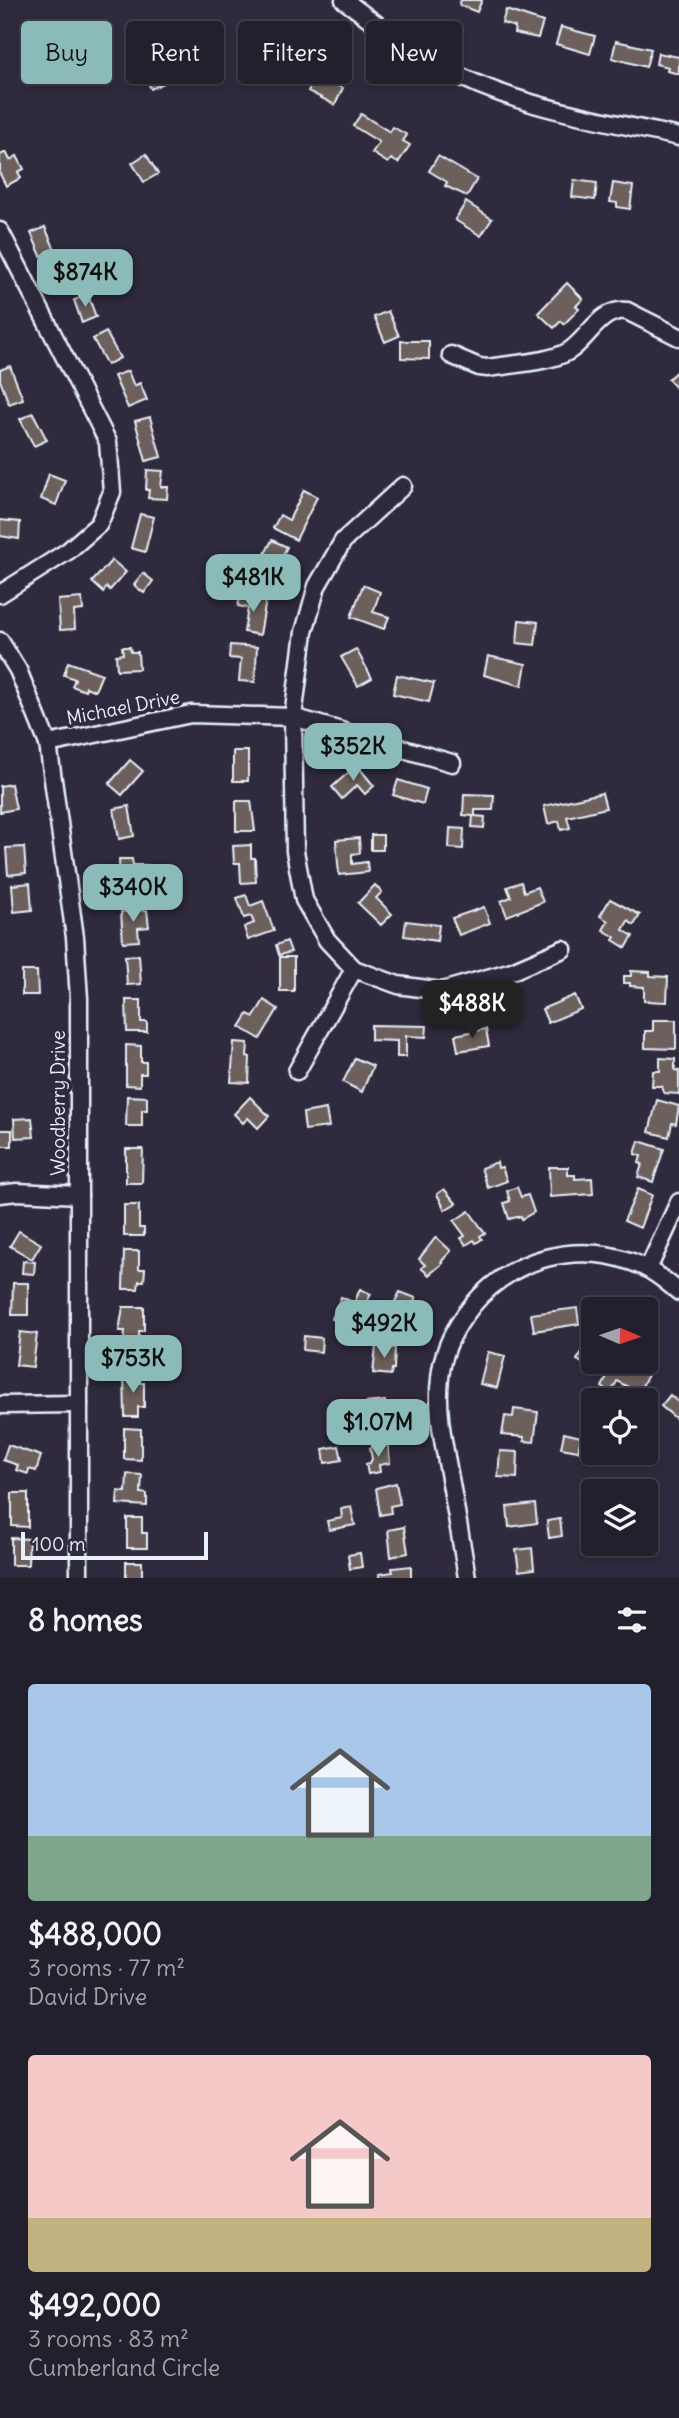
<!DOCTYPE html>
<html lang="en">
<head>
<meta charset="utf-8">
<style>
  :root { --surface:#23202e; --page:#2b2836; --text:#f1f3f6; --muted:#a3a3aa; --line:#403e4a; --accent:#8bbbb9 }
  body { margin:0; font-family:Delius,sans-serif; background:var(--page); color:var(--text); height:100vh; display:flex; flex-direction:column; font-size:26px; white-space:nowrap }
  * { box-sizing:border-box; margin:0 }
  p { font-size:23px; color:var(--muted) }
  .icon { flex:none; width:38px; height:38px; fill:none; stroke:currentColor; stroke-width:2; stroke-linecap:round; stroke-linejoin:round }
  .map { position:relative; height:1578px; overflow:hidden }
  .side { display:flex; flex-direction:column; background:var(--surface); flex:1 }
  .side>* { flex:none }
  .banner { position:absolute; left:21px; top:21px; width:637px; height:63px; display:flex; gap:14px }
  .needle { width:46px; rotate:92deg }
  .tools { position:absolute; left:581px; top:1297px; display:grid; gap:14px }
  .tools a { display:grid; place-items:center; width:77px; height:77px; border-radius:7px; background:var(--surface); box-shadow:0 4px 10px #0003,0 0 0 2px var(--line); font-size:35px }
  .scale { position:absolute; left:21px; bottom:18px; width:187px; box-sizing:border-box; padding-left:7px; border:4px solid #e8f1f8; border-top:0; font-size:19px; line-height:24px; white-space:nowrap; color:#e8f1f8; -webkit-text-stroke:5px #2f2a3d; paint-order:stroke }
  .price { position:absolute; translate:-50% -60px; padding:0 16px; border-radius:14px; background:var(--accent); color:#111; font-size:23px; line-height:46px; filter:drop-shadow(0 2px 4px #0008) }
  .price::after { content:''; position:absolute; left:50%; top:42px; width:21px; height:16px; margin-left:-10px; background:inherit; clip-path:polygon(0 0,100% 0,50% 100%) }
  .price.active { background:#222; color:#fff }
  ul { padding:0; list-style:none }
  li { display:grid; align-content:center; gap:14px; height:371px; padding:0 28px }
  li span { display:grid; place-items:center; height:217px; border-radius:7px; color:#555 }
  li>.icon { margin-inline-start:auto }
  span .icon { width:126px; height:126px; fill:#fffc; stroke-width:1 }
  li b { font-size:30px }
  h2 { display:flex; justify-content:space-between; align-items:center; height:84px; padding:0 28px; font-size:30px }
  .pill { padding:0 24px; border-radius:7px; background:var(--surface); box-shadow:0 4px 10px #0003,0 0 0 2px var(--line); font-size:24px; line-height:63px }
  .pill.active { background:var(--accent); color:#111 }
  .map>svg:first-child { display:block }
</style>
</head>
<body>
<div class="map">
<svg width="679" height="1578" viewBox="0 0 679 1578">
  <rect width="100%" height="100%" fill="#2f2a3d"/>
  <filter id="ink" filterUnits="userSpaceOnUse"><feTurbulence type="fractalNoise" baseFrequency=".0143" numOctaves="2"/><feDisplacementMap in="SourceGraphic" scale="14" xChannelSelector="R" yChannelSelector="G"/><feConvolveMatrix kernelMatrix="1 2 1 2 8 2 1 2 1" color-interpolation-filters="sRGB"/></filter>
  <g filter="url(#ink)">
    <g fill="#6d605b" stroke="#e8f1f8" stroke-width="2">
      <polygon points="461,0 482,0 477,12 459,5"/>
      <polygon points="506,10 543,22 538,38 514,33 515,27 502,23"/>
      <polygon points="63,24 81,28 79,39 70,37 68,47 58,45"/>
      <polygon points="561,27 595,36 590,54 556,44"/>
      <polygon points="616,41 651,49 646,67 612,58"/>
      <polygon points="658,53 679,57 679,74 667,71 668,67 656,64"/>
      <polygon points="153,59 164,83 151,89 140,66"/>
      <polygon points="316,76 343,88 335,105 308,91"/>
      <polygon points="361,114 390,132 393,127 407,135 403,141 410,145 398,163 391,159 388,163 372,153 379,142 353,126"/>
      <polygon points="6,152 10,160 17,156 24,169 18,172 21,178 6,186 0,174 0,155"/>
      <polygon points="146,154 158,174 144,182 132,163"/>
      <polygon points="438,156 477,179 467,196 445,186 447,182 429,171"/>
      <polygon points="574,180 597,183 595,200 572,197"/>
      <polygon points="613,183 633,186 630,209 617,207 617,203 610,202"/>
      <polygon points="466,202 492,219 481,236 455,220"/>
      <polygon points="45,227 55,250 41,256 31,233"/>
      <polygon points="65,258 74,279 59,285 51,264"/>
      <polygon points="567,283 583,299 576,306 579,309 564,324 561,321 554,328 538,313"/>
      <polygon points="88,295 96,317 82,323 74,300"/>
      <polygon points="388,311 399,336 385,342 374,317"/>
      <polygon points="106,332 120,358 107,365 93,339"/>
      <polygon points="401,341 429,341 429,359 401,358"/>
      <polygon points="10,366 23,399 9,404 0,380 0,370"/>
      <polygon points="678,370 679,371 679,391 668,379"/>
      <polygon points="128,371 134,386 140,383 147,400 128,408 114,376"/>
      <polygon points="33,413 47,440 34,446 20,419"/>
      <polygon points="150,417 161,457 146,461 135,421"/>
      <polygon points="147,470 163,471 161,487 168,487 167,499 148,498 149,490 146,490"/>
      <polygon points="49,474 65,480 56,505 41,499"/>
      <polygon points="304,490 317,497 296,540 273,528 280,515 289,520"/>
      <polygon points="140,514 154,517 145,552 131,548"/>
      <polygon points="0,520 20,522 19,539 0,536"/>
      <polygon points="272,540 287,547 271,579 256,571"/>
      <polygon points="112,560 126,572 110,590 107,587 103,592 92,582"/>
      <polygon points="143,573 153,581 144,593 134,585"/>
      <polygon points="363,585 380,592 373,612 389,617 384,629 351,617"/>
      <polygon points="240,596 266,600 260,635 244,632 248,608 238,606"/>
      <polygon points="82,598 83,610 74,611 75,629 60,630 58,600"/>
      <polygon points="519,620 538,622 535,645 517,643"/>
      <polygon points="230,645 257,647 255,682 239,681 241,659 229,658"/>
      <polygon points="122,647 130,647 131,652 138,652 139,669 117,670 116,655 123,654"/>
      <polygon points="356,649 372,678 358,686 341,657"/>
      <polygon points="488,656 526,664 522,686 484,675"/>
      <polygon points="68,662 102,674 95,691 86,687 85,691 72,686 75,679 64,675"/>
      <polygon points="397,675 434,683 429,702 393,694"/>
      <rect x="233" y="751" width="15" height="30"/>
      <polygon points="130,760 143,771 122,795 109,784"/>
      <polygon points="357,765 374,786 365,794 357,785 342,799 332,787"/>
      <polygon points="398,780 427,789 423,804 393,795"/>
      <polygon points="11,784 16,809 0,812 0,786"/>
      <polygon points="602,793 606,808 567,817 570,828 561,830 559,821 548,824 544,806"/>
      <polygon points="464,794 494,795 493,810 475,810 475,816 485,817 484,828 472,827 473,816 463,815"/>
      <polygon points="236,801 251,801 255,831 236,831"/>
      <polygon points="129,806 134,836 119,839 114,809"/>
      <polygon points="450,828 464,829 463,849 449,848"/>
      <rect x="371" y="835" width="12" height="15"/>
      <polygon points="359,838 360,853 352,854 352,864 367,862 368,872 339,875 336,840"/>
      <polygon points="251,845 251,858 255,858 256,882 241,883 240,863 234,863 233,846"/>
      <polygon points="24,847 26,873 8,875 6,848"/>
      <polygon points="119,859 132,859 133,865 148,865 149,887 120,888"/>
      <polygon points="521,882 524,892 537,887 543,902 507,916 501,901 511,897 507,887"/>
      <polygon points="30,883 32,910 14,912 12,885"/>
      <polygon points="375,885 382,892 376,898 392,914 381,925 358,903"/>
      <polygon points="246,895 250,906 263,901 274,931 248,940 244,927 254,923 251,916 244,918 237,898"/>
      <polygon points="610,899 640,915 634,925 628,921 623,930 633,936 626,948 613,940 615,937 603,930 608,921 600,916"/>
      <polygon points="484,907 490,923 459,935 452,918"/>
      <polygon points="147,910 149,927 138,928 139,941 123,942 121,912"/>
      <polygon points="406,921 439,925 437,941 404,936"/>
      <polygon points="287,941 291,952 279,955 276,945"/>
      <polygon points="139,955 141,984 127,985 125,956"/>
      <rect x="280" y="957" width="14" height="34"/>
      <polygon points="22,971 37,971 38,995 22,995"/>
      <polygon points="631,971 650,972 650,976 668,977 667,1002 644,1001 644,987 630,986 630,983 624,983 624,976 631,976"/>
      <polygon points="575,995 581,1009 548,1023 542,1009"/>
      <polygon points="126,1000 141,1000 141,1022 147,1022 147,1032 127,1032"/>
      <polygon points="264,1000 278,1009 260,1039 240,1027 248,1014 254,1017"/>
      <polygon points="653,1020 676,1020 676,1049 645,1048 645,1031 653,1031"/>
      <polygon points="371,1025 427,1026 426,1037 406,1036 406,1057 397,1057 397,1041 371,1040"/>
      <polygon points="486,1029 489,1046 458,1051 455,1035"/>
      <polygon points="234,1042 248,1043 247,1056 250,1057 249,1083 231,1082"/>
      <polygon points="126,1045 141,1046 141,1062 146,1062 146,1074 140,1074 140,1086 126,1085"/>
      <polygon points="355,1058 373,1066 362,1092 343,1082"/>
      <polygon points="660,1058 675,1059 675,1070 679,1071 679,1094 664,1093 662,1086 652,1086 653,1071 660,1071"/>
      <polygon points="127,1096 147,1097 147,1110 142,1110 142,1126 126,1126"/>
      <polygon points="250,1097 269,1116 258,1128 248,1118 243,1123 234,1114"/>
      <polygon points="657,1100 679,1106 676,1124 672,1123 669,1137 649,1132"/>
      <polygon points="326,1109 329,1127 305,1130 303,1113"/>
      <polygon points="32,1118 34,1137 15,1138 14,1119"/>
      <rect x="0" y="1130" width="12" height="16"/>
      <polygon points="639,1141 664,1149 653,1182 638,1177 642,1164 639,1163 641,1156 635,1154"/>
      <polygon points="126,1149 143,1149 142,1183 126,1183"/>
      <polygon points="497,1162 498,1168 502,1167 507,1181 488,1188 481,1168"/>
      <polygon points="549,1167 568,1167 568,1175 575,1175 575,1179 592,1178 593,1194 550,1197"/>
      <polygon points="517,1187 521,1197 528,1195 534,1212 522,1219 521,1216 509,1219 504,1203 510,1201 507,1191"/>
      <polygon points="444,1189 456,1203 445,1210 437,1194"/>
      <polygon points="638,1189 652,1195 640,1228 624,1221"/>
      <polygon points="124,1205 139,1205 139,1228 144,1228 144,1236 124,1236"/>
      <polygon points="469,1211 485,1233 480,1236 482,1239 476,1243 474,1240 466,1245 461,1238 465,1236 454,1221"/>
      <polygon points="19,1231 41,1244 32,1259 10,1246"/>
      <polygon points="436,1237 451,1251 441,1262 443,1263 429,1275 421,1268 425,1265 419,1259"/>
      <polygon points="124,1251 139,1251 139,1269 145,1269 144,1281 139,1281 138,1289 123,1289"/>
      <polygon points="23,1261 35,1262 34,1274 22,1273"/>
      <polygon points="13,1283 28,1283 28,1315 12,1315"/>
      <polygon points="360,1289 371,1294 365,1306 355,1301"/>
      <polygon points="400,1292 416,1298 404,1325 397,1322 398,1318 391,1315 393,1312 390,1311"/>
      <polygon points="341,1297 355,1303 347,1324 332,1319"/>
      <polygon points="123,1307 144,1307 144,1331 139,1331 139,1340 124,1340 125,1331 119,1331"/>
      <polygon points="577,1308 579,1324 534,1331 531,1314"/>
      <polygon points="20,1332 37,1334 33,1367 16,1365"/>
      <polygon points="304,1336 322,1338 321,1352 303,1350"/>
      <polygon points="376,1346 395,1348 394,1369 392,1369 391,1375 373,1373"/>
      <polygon points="584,1349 593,1355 593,1362 605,1362 610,1364 611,1362 626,1362 648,1375 636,1397 628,1393 630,1388 617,1381 611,1393 602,1387 607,1377 577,1360"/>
      <polygon points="488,1352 505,1356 497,1388 480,1384"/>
      <polygon points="124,1375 140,1375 140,1383 144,1383 144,1407 138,1407 138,1417 125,1417"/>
      <polygon points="670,1395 679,1403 679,1421 661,1406"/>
      <polygon points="385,1401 385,1422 366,1423 366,1403"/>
      <polygon points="514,1409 538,1412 534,1442 524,1441 524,1437 502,1435 505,1416 513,1417"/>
      <polygon points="344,1420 346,1434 332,1436 330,1422"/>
      <polygon points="124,1428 141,1429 141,1460 124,1459"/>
      <polygon points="564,1433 581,1437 578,1451 561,1448"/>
      <polygon points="388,1444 390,1463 379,1465 380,1472 368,1474 366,1464 370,1463 372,1459 370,1448"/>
      <polygon points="8,1445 41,1456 36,1471 29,1469 28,1474 16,1470 18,1465 3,1460"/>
      <polygon points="339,1446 342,1460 325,1463 323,1449"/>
      <polygon points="500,1451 518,1452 517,1478 498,1477"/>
      <polygon points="127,1474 142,1475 141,1493 147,1494 147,1506 117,1504 118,1491 126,1492"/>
      <polygon points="396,1483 400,1504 390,1506 391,1513 380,1515 376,1488"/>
      <polygon points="12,1493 28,1493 28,1527 12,1526"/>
      <polygon points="535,1504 537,1523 509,1527 507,1507"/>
      <polygon points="351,1507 355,1525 329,1530 327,1521 342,1518 341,1509"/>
      <polygon points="127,1518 142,1518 142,1533 147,1533 147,1548 127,1548"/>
      <polygon points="560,1519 562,1536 549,1538 547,1521"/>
      <polygon points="404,1527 408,1553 391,1557 388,1530"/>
      <polygon points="11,1538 29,1539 28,1565 11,1565"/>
      <polygon points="532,1548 534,1569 519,1571 516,1550"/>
      <polygon points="360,1553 362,1567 350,1569 348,1555"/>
      <rect x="126" y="1562" width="16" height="16"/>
      <polygon points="411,1566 411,1578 380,1578 379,1574 393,1572 392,1568"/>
    </g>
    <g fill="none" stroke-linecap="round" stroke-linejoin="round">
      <defs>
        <g id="minor">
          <path d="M344 0C375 23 407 48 442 67 514 107 599 119 679 137"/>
          <polyline points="0,231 108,442 112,492 99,524 68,551 0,594"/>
          <path d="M451 355 479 367 488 368C510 364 552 362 569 351 588 339 601 307 627 311L679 337"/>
          <polyline points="403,486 343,541 317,586 304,632 293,717 295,851 304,900 327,940 354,969 398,985 442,991 512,971 563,949"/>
          <polyline points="0,641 18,670 48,744 75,937 79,999 79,1578"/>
          <polyline points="48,744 191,714 293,717 452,763"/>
          <polyline points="297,1071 354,969"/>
          <polyline points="0,1194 17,1192 79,1195"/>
          <polyline points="648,1269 679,1202"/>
          <polyline points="0,1405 79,1404"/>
          <path d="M467 1578C462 1545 456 1511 450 1478 444 1445 436 1412 440 1378 442 1355 452 1333 465 1315 505 1257 581 1237 644 1267 657 1273 668 1283 679 1292"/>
        </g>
      </defs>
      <use href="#minor" stroke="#e8f1f8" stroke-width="21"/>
      <use href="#minor" stroke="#2f2a3d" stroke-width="16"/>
    </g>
  </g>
  <g text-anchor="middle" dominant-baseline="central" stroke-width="7" stroke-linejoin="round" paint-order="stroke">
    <g font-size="19" fill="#e8f1f8" stroke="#2f2a3d">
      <text transform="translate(123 707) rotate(-11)">Michael Drive</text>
      <text transform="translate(58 1103) rotate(-90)">Woodberry Drive</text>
    </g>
  </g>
</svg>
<div class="tools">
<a><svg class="needle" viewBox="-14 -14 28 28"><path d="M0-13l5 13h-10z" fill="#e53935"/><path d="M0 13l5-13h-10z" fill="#a3a3aa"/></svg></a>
<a><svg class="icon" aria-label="locate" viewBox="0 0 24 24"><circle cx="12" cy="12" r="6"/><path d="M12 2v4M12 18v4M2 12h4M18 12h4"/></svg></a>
<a><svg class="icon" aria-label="layers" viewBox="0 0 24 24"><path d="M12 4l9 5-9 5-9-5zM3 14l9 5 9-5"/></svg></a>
</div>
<div class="scale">100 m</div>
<b class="price" style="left:85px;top:309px">$874K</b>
<b class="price" style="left:253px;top:614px">$481K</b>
<b class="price" style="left:353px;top:783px">$352K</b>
<b class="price" style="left:133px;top:924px">$340K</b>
<b class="price active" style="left:472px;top:1040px">$488K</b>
<b class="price" style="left:384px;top:1360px">$492K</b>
<b class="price" style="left:133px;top:1395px">$753K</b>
<b class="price" style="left:378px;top:1459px">$1.07M</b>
<div class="banner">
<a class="pill active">Buy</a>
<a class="pill">Rent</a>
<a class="pill">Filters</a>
<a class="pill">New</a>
</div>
</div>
<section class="side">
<h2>8 homes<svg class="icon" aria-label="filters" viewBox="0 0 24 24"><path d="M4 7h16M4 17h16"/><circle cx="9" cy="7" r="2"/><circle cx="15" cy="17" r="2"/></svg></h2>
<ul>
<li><span style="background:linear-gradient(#a9c7e8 70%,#7fa58c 0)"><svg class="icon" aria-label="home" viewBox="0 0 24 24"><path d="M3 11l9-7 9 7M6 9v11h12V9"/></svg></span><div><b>$488,000</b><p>3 rooms · 77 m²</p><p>David Drive</p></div></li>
<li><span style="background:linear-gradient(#f6c9c9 75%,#c2b280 0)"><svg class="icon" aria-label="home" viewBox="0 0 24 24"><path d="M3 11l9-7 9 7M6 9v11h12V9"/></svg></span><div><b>$492,000</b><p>3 rooms · 83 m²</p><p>Cumberland Circle</p></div></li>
</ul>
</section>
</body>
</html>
